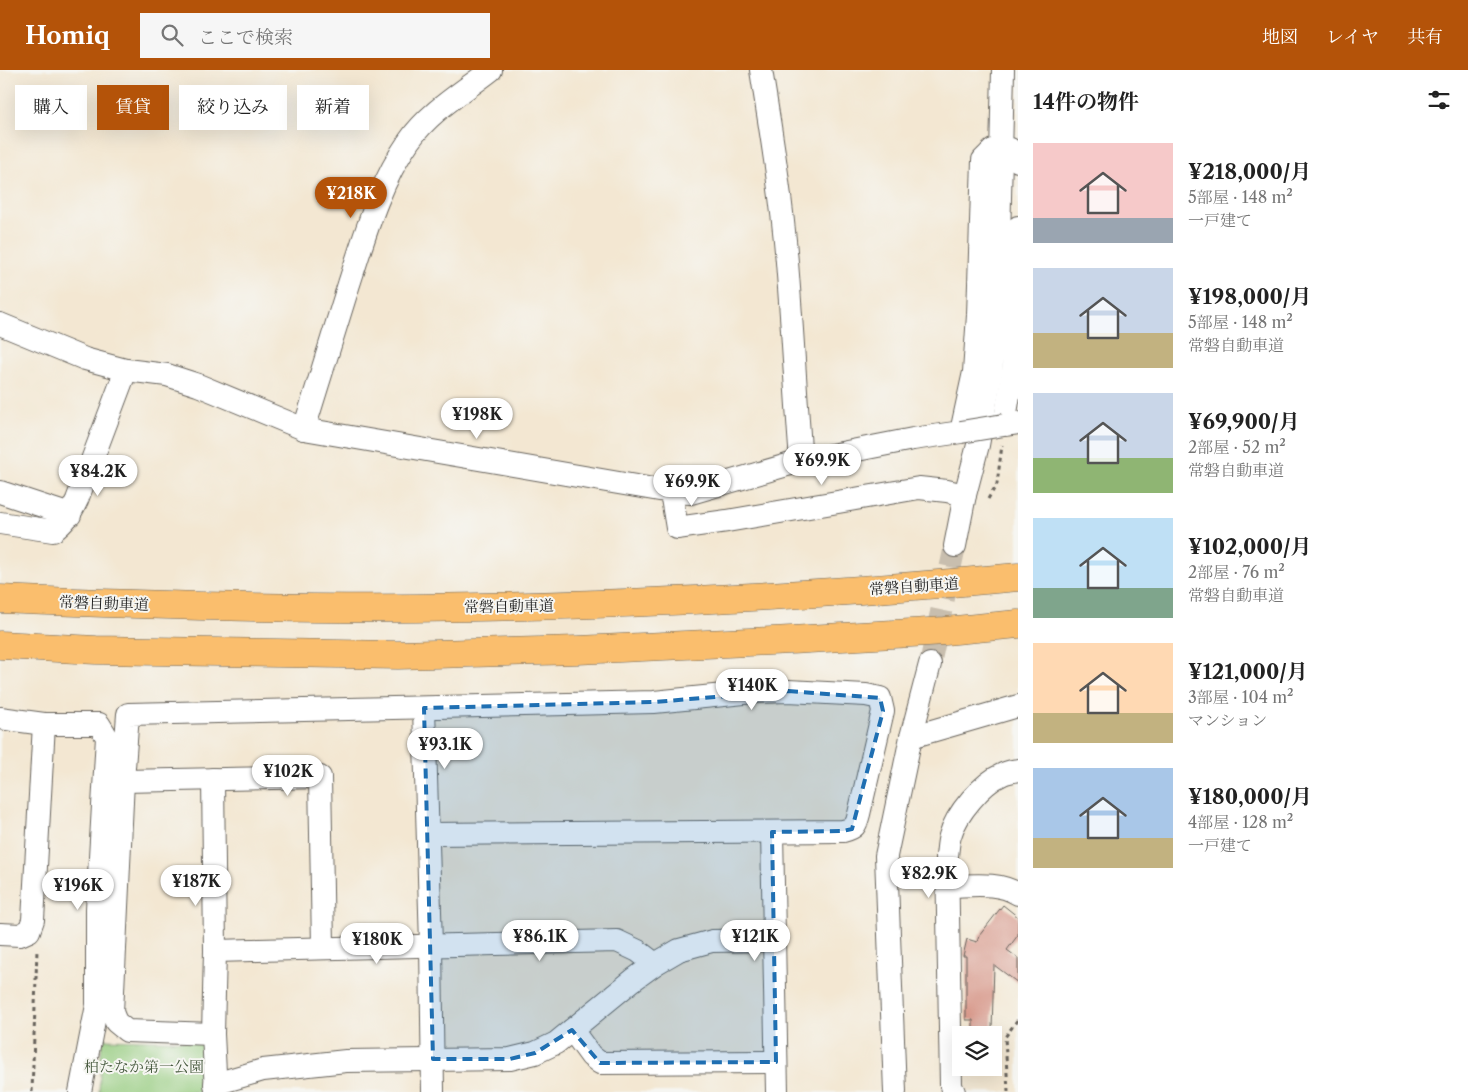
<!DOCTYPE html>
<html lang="ja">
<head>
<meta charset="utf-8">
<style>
  :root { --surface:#fff; --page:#f6f6f6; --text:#222; --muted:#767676; --accent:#b45309 }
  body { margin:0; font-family:"Libre Caslon Text","Noto Serif JP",serif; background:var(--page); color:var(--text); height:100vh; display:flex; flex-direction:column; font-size:19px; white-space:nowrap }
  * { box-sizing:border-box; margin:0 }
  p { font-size:16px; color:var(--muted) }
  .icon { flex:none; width:28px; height:28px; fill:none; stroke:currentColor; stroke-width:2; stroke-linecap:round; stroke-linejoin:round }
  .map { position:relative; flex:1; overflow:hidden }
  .side { display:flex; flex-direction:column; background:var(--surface); width:450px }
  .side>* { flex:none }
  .banner { position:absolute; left:15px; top:15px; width:475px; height:45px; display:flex; gap:10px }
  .buttons { position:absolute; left:952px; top:956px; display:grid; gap:10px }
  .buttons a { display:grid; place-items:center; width:50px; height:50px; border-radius:0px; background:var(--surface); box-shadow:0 5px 20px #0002; font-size:25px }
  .price { position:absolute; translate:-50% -42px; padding:0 11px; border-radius:18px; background:#fff; color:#222; font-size:16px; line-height:32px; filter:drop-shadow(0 1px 2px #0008) }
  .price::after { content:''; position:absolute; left:50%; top:30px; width:15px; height:11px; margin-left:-8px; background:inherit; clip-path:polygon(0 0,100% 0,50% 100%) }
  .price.active { background:var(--accent); color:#fff }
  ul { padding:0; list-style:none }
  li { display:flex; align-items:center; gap:15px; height:125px; padding:0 15px }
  li span { display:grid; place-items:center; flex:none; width:140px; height:100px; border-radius:0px; color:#555 }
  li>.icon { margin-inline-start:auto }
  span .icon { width:60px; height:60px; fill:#fffc; stroke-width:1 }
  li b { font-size:21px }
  h2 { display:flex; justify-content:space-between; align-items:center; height:60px; padding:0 15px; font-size:21px }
  .tag { padding:0 18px; border-radius:0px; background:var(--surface); box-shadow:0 5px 20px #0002; font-size:18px; line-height:45px }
  .tag.active { background:var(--accent); color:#fff }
  header { display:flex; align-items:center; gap:30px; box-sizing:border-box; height:70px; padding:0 25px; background:var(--accent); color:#fff }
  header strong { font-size:24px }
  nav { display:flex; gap:28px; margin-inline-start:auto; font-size:18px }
  .search { width:350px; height:45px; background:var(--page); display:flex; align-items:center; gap:12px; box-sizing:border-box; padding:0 18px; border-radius:0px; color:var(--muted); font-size:19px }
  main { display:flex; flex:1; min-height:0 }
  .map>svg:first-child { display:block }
</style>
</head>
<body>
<header>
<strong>Homiq</strong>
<div class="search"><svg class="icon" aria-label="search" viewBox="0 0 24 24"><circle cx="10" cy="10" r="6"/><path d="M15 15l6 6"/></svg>ここで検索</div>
<nav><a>地図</a><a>レイヤ</a><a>共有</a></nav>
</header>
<main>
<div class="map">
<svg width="1018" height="1022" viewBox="0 0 1018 1022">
  <rect width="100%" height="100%" fill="#f6f6f2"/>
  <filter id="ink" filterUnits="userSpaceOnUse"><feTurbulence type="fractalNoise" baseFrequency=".02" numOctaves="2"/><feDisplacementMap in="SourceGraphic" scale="10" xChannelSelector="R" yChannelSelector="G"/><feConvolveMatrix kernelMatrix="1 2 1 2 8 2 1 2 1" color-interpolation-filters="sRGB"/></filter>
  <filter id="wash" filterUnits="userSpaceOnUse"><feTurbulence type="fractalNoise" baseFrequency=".0096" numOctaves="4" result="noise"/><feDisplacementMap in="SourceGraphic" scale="20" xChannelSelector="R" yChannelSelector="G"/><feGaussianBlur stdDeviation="1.12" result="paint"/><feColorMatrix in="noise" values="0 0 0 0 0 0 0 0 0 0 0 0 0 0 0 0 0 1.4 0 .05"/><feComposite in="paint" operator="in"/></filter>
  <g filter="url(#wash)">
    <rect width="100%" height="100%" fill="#f3e7d2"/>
    <polygon fill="#93ca7c" stroke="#58734c" points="102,969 197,971 207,980 208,1022 99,1022"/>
    <g id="blocks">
      <polygon fill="#d89a8c" points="1003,835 1018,847 1018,865 1007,880 1018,888 1018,913 994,895 992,959 973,959 973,950 966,950 966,886 963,886 967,869 977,872 979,866"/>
    </g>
  </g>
  <g filter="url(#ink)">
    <use href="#blocks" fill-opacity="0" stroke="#67635c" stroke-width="1"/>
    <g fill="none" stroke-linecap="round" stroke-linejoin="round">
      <polyline stroke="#c8beae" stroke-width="22" stroke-dasharray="22 11" stroke-linecap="butt" points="930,594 955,476"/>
      <defs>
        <g id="minor">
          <path d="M761 0C772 68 783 136 788 205 793 267 796 329 801 391"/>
          <polyline points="1018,157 1013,301 1004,355 1018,353"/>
          <polyline points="0,254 85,289 126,300 167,305 198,315 304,359 671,422 691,423 801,391 913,369 961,362 974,302 978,245 983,90 993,80 1010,79 1018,91"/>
          <path d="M304 359C319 310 334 262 349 214 365 165 379 114 409 71 430 41 463 22 491 0"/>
          <polyline points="0,422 70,445"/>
          <polyline points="671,422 677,458 727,451 919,418 947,421 965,425"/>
          <path d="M0 453 53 461C65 452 71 443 77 430L126 300"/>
          <polyline points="955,476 965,425 978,375 991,304 998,213 1003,0"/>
          <polyline points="424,638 431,875 433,1022"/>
          <polyline points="0,648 44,654 99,654 107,667 97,839 97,935 80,1022"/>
          <polyline points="911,667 1018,636"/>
          <polyline points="213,709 215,881 213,964 216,1022"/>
          <polyline points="123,711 320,707 323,877"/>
          <polyline points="772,762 777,1022"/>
          <path d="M948 816C970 816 998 811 1018 824"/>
          <polyline points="0,864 20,865 29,861 33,850 44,654"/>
          <polyline points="215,881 617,871 638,881 655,894"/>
          <polyline points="572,960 591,986 600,993 776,992"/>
          <path d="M213 964 127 961 116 952 112 942 123 711 128 644 654 632 754 622 788 621 866 625 880 628 883 641 859 744C856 756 855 758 843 761L428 764"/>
          <polyline points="215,1014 263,1000 346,991 510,989 535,983 556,973 633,910 655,894 679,880 712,871 773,870"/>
          <polyline points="895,1022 886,786 911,667 930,594"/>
          <path d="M954 1022 951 1016 947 786C948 779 948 773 950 766 956 744 982 713 1003 704 1007 702 1013 701 1018 700"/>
        </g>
        <g id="motorway">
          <path d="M0 529C138 535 276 539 415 538 616 536 818 526 1018 507"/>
          <polyline points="0,575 96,580 398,585 578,580 791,570 945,561 1018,554"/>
        </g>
      </defs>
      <use href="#minor" stroke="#67635c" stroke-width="24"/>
      <use href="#motorway" stroke="#67635c" stroke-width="29"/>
      <g stroke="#67635c" stroke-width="3" stroke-dasharray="4 4" stroke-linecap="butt">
        <polyline points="988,429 997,414 1002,375"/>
        <polyline points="32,1022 37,880"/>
        <polyline points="1008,1022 1005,967 1018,949"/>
      </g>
      <use href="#minor" stroke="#fff" stroke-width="22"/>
      <use href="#motorway" stroke="#fabe6d" stroke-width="28"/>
      <defs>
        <polyline id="minor-bridge" points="961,362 1004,355"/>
      </defs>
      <use href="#minor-bridge" stroke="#67635c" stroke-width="24" stroke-linecap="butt"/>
      <use href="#minor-bridge" stroke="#fff" stroke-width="22"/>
    </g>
  </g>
  <path fill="#1f6fb2" fill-opacity="0.2" stroke="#1f6fb2" stroke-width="4" stroke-dasharray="10 6" stroke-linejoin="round" d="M788 621 880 628 883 641 852 759 843 761 772 762 776 992 600 993 572 960 535 983 510 989H433L424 638 654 632Z"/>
  <g text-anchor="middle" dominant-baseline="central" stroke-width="4" stroke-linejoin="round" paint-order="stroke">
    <g font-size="15" fill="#1c1c1c" stroke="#f6f6f2">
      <text transform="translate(914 516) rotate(-4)">常磐自動車道</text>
      <text transform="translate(104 533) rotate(2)">常磐自動車道</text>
      <text transform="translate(509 536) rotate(-1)">常磐自動車道</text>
    </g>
    <g font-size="15" fill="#46593e" stroke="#f6f6f2">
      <text x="144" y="996">柏たなか第一公園</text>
    </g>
  </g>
</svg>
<div class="buttons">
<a><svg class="icon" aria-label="layers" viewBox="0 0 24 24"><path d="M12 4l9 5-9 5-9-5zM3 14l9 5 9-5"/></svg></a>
</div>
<b class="price active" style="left:351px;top:149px">¥218K</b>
<b class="price" style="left:477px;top:370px">¥198K</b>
<b class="price" style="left:822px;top:416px">¥69.9K</b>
<b class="price" style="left:98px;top:427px">¥84.2K</b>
<b class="price" style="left:692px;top:437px">¥69.9K</b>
<b class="price" style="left:752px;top:641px">¥140K</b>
<b class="price" style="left:445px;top:700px">¥93.1K</b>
<b class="price" style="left:288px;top:727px">¥102K</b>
<b class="price" style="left:929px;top:829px">¥82.9K</b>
<b class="price" style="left:196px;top:837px">¥187K</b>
<b class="price" style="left:78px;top:841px">¥196K</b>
<b class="price" style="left:540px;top:892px">¥86.1K</b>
<b class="price" style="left:755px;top:892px">¥121K</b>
<b class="price" style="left:377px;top:895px">¥180K</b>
<div class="banner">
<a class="tag">購入</a>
<a class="tag active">賃貸</a>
<a class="tag">絞り込み</a>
<a class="tag">新着</a>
</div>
</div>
<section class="side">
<h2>14件の物件<svg class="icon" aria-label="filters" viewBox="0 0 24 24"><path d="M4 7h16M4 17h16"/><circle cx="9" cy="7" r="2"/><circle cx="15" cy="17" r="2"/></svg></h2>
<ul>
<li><span style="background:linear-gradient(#f6c9c9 75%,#9aa5b1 0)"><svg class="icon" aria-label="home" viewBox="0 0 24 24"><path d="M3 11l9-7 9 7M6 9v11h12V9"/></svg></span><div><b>¥218,000/月</b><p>5部屋 · 148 m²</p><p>一戸建て</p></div></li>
<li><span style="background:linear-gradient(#c9d6e8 65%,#c2b280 0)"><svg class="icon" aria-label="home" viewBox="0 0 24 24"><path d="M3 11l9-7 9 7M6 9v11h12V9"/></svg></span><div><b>¥198,000/月</b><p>5部屋 · 148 m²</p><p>常磐自動車道</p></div></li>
<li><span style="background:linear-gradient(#c9d6e8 65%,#8fb573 0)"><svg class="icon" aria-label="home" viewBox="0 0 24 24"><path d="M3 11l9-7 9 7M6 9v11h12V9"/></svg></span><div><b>¥69,900/月</b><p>2部屋 · 52 m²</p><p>常磐自動車道</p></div></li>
<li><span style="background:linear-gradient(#bfe0f5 70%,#7fa58c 0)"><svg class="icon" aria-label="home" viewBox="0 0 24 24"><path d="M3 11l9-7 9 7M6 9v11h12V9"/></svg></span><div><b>¥102,000/月</b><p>2部屋 · 76 m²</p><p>常磐自動車道</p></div></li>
<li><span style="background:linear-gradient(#ffd9b3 70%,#c2b280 0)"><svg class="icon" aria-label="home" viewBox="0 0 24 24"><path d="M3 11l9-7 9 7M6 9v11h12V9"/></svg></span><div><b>¥121,000/月</b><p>3部屋 · 104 m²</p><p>マンション</p></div></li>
<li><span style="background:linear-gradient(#a9c7e8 70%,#c2b280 0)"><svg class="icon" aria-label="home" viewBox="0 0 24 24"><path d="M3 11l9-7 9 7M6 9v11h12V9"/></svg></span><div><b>¥180,000/月</b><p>4部屋 · 128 m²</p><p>一戸建て</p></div></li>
</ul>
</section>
</main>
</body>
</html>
